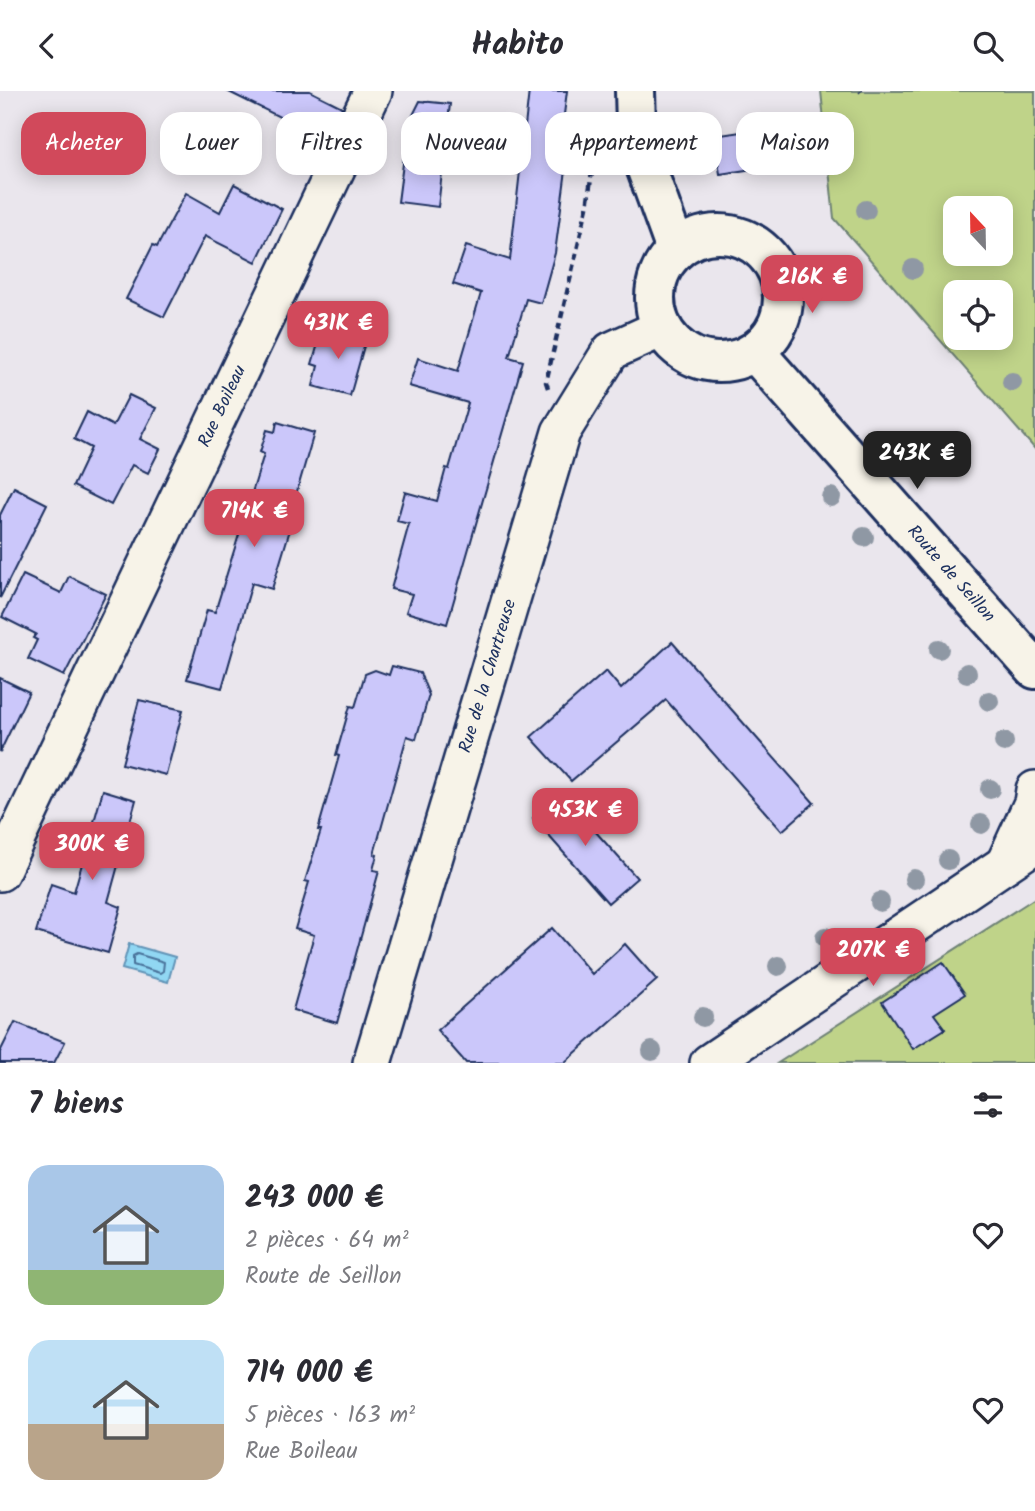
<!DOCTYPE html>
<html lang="fr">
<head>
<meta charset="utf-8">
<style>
  :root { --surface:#fff; --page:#f7f7f7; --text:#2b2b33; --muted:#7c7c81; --accent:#d1495b }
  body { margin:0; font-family:Kalam,sans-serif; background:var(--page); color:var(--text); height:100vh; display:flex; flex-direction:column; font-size:26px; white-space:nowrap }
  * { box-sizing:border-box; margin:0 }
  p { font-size:23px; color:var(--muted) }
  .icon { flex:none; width:38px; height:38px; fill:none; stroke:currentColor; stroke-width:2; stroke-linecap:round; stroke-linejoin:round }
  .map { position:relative; height:972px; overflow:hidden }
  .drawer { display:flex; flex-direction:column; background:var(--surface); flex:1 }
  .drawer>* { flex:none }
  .banner { position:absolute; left:21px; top:21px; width:994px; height:63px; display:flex; gap:14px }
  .needle { width:46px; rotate:338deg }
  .tools { position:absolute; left:943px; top:105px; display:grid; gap:14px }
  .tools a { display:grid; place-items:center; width:70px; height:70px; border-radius:14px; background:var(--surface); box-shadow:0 4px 18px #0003; font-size:35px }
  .price { position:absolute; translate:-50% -60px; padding:0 16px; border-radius:14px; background:var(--accent); color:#fff; font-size:23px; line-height:46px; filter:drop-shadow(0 2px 4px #0008) }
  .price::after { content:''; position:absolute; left:50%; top:42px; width:21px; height:16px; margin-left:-10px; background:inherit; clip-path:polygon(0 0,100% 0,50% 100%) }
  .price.on { background:#222; color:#fff }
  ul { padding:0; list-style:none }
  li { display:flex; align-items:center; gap:21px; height:175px; padding:0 28px }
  li span { display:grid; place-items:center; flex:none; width:196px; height:140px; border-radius:21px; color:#555 }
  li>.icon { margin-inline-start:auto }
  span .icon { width:84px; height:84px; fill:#fffc; stroke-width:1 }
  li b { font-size:30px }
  h2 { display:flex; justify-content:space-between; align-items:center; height:84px; padding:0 28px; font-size:30px }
  .chip { padding:0 24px; border-radius:21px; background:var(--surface); box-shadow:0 4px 18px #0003; font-size:24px; line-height:63px }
  .chip.on { background:var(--accent); color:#fff }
  header { display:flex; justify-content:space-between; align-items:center; height:91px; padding:0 28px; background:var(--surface); font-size:32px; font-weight:700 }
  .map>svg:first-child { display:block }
</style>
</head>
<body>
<header><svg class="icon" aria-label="back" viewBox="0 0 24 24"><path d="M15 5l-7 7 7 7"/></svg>Habito<svg class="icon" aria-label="search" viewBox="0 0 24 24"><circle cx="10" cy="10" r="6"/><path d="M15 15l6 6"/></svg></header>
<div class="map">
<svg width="1035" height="972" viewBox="0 0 1035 972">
  <rect width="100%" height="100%" fill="#eae6ed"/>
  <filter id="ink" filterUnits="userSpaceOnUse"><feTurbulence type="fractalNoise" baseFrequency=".0143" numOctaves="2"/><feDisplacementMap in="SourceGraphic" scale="14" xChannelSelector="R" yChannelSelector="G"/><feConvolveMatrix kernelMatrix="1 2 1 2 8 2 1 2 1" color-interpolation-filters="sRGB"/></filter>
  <g filter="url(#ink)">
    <g fill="#bfd389" stroke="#6d8174" stroke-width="2" fill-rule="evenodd">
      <path d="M821 0H1035V358L834 127ZM956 117H1001V163H956ZM1001 201V247H956V201Z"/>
      <polygon points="1035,807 1035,972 778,972"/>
    </g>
    <polygon fill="#91d7f3" stroke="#6294b7" stroke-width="2" points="129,853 175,866 168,891 122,878"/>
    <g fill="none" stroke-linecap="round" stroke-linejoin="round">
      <polygon stroke="#4a729a" stroke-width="2" points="137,863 164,871 163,880 160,882 133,874 133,865"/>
    </g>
    <g fill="#cbc7fa" stroke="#1b2f5e" stroke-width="2">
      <polygon points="227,0 310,0 342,16 326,49"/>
      <polygon points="529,0 567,0 557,78 566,79 555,162 541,212 526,208 509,266 523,270 447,533 406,521 412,503 391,498 409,433 397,430 405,401 437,410 446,377 449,378 468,312 409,295 418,267 458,280 481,202 453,193 466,155 510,169"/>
      <polygon points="420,10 450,13 438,116 398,111 408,34"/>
      <polygon points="820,29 825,67 720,83 714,45"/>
      <polygon points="234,93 282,118 256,171 205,145 164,226 126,208 153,154 157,156 186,102 220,121"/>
      <polygon points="323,236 366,248 350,305 313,295 318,275 312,273"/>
      <polygon points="129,304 156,317 140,348 160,358 148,382 132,374 111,414 73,395 91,357 74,348 87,321 113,335"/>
      <polygon points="277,331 314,342 288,431 292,432 272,498 252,492 222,597 187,588 207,519 215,521 264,363 260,361 267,339 275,341"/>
      <polygon points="14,396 47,413 0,507 0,424"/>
      <polygon points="23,484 61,502 69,485 106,503 64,585 28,568 37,549 33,547 36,543 2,526"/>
      <polygon points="672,551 814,712 782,740 666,609 571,690 531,646 606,580 621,598"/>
      <polygon points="392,575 420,582 429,604 416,648 407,645 374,763 377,764 373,779 379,780 337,932 293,919 314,844 295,838 309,791 305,790 321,739 318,739 339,665 336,664 350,615 355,616 365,583 375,579 389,584"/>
      <polygon points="0,587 29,601 0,661"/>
      <polygon points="139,609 183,619 166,684 122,673"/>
      <polygon points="103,699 136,709 108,811 121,816 108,862 36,841 51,793 74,801"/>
      <polygon points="561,702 637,787 608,812 533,727"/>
      <polygon points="552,837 592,883 625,853 657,889 564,972 466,972 437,939"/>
      <polygon points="943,871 965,903 934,923 945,938 913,958 882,911"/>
      <polygon points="15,931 65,951 54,972 0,972 0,961"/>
    </g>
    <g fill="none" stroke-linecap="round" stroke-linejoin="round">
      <defs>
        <g id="minor">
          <polyline points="1005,773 1033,712 1035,699"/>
          <path id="s1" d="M0 781 373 0"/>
          <path id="s2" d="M372 972 561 341 611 260 662 237"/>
          <polyline points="709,972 1035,753"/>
        </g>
        <g id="tertiary">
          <polyline points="635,0 636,33 647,79 676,159"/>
          <circle cx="719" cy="207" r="64"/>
          <path id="s3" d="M755 261 1035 578"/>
        </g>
      </defs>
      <use href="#minor" stroke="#1b2f5e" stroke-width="42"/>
      <use href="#tertiary" stroke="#1b2f5e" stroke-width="44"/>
      <g stroke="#1b2f5e" stroke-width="4.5" stroke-dasharray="7 5" stroke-linecap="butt">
        <polyline points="860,0 861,1"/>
        <polyline points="548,297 546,291 587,116 598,38"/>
      </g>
      <use href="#minor" stroke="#f7f3e8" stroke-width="37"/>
      <use href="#tertiary" stroke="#f7f3e8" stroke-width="38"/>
    </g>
    <g fill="#8f98a4">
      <circle cx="866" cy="119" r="10"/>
      <circle cx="913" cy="178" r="10"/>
      <circle cx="1012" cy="291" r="10"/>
      <circle cx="831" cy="406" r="10"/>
      <circle cx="864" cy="446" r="10"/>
      <circle cx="939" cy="558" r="10"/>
      <circle cx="967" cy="582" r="10"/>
      <circle cx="989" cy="610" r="10"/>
      <circle cx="1004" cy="651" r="10"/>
      <circle cx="990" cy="698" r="10"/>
      <circle cx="981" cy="733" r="10"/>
      <circle cx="948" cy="769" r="10"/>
      <circle cx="914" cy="788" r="10"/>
      <circle cx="880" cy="811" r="10"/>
      <circle cx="825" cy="846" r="10"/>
      <circle cx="778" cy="875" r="10"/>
      <circle cx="703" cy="926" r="10"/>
      <circle cx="652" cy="960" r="10"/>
    </g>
  </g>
  <g text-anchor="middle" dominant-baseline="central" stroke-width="6" stroke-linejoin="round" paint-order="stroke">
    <g font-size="18" fill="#1b2f5e" stroke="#f7f3e8">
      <text stroke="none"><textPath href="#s1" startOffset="516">Rue Boileau</textPath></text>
      <text stroke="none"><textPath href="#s3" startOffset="296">Route de Seillon</textPath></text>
      <text stroke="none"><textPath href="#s2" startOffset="404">Rue de la Chartreuse</textPath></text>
    </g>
  </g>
</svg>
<div class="tools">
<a><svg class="needle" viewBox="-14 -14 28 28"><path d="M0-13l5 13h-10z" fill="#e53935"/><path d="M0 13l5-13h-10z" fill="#7c7c81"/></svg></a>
<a><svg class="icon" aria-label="locate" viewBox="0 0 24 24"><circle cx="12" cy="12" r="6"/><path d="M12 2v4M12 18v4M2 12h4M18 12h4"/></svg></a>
</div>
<b class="price" style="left:812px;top:224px">216K €</b>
<b class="price" style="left:338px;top:270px">431K €</b>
<b class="price on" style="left:917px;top:400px">243K €</b>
<b class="price" style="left:254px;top:458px">714K €</b>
<b class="price" style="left:585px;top:757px">453K €</b>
<b class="price" style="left:92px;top:791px">300K €</b>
<b class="price" style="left:873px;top:897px">207K €</b>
<div class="banner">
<a class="chip on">Acheter</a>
<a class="chip">Louer</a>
<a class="chip">Filtres</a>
<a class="chip">Nouveau</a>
<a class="chip">Appartement</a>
<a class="chip">Maison</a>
</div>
</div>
<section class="drawer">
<h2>7 biens<svg class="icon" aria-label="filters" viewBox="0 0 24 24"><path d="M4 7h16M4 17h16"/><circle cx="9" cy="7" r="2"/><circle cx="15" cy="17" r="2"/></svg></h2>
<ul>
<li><span style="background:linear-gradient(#a9c7e8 75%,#8fb573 0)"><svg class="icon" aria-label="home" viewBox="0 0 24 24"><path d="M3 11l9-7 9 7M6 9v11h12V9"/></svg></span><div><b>243 000 €</b><p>2 pièces · 64 m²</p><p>Route de Seillon</p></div><svg class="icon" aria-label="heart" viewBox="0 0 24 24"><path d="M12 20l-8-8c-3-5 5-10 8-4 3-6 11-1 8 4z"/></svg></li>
<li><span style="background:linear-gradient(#bfe0f5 60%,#b9a48a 0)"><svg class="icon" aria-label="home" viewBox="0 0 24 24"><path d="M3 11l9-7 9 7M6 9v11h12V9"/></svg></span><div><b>714 000 €</b><p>5 pièces · 163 m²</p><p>Rue Boileau</p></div><svg class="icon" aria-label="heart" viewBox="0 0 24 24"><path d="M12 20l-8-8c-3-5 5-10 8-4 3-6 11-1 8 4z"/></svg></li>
</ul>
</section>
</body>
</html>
